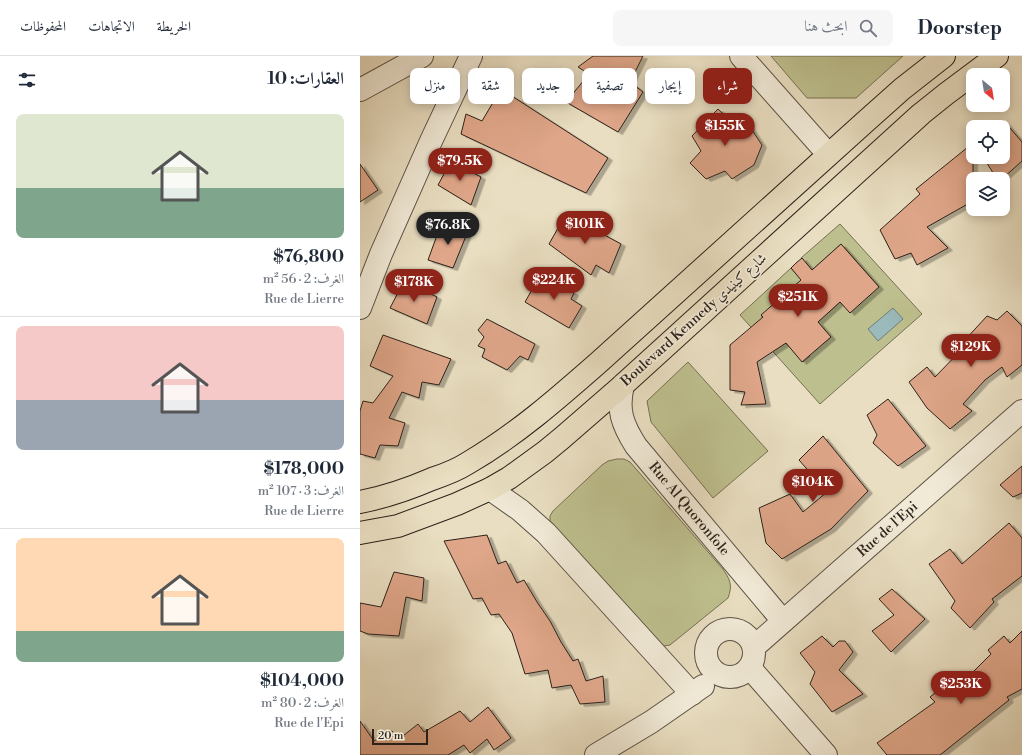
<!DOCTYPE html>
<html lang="ar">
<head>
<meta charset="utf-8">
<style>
  :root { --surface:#fff; --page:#f6f6f7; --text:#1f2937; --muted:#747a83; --line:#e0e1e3; --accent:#8f2418 }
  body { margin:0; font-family:"Libre Bodoni",Amiri,serif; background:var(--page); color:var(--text); direction:rtl; height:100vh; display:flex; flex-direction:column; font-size:15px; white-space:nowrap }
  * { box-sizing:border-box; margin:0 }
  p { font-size:13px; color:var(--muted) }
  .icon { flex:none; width:22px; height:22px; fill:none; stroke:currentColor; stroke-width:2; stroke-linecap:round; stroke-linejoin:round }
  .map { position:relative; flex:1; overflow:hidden; direction:ltr }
  .details { display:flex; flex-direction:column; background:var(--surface); width:360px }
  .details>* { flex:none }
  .guide { position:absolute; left:12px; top:12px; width:380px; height:36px; direction:rtl; display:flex; gap:8px }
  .needle { width:26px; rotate:150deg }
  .fabs { position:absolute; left:606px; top:12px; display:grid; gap:8px }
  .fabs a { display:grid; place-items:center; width:44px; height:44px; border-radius:8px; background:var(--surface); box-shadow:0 2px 10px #0003; font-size:20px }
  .scale { position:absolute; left:12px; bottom:10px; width:56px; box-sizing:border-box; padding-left:4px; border:2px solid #2c221a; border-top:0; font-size:11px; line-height:14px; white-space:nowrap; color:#2c221a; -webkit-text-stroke:3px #f1ead7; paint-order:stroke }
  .price { position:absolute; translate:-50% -34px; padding:0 9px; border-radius:14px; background:var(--accent); color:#fff; font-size:13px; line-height:26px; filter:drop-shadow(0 1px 2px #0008) }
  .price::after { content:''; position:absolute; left:50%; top:24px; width:12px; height:9px; margin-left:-6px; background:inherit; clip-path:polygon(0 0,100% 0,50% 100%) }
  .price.active { background:#222; color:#fff }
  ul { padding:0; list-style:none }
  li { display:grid; align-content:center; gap:8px; height:212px; padding:0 16px }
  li+li { border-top:1px solid var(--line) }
  li span { display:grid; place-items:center; height:124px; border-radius:8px; color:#555 }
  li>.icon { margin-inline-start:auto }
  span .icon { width:72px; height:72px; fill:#fffc; stroke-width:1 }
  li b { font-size:17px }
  h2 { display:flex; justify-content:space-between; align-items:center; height:48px; padding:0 16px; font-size:17px }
  .pill { padding:0 14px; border-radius:8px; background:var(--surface); box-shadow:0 2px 10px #0003; font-size:14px; line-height:36px }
  .pill.active { background:var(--accent); color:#fff }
  header { display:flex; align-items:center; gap:24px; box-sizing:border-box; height:56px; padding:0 20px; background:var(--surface); border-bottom:1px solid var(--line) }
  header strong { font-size:19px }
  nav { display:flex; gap:22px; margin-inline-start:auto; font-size:14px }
  .search { width:280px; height:36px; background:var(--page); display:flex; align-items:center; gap:10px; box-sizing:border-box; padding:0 14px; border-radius:8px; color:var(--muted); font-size:15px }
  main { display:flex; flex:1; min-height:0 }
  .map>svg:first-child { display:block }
</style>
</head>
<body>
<header>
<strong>Doorstep</strong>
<div class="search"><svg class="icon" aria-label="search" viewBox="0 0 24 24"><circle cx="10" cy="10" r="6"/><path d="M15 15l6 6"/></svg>ابحث هنا</div>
<nav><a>الخريطة</a><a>الاتجاهات</a><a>المحفوظات</a></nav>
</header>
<main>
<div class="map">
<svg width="662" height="699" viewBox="0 0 662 699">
  <defs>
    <filter id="shadow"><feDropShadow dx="4.5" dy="2.5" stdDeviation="0" flood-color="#0004"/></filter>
  </defs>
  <rect width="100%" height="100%" fill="#e9dec1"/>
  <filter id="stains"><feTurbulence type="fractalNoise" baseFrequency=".005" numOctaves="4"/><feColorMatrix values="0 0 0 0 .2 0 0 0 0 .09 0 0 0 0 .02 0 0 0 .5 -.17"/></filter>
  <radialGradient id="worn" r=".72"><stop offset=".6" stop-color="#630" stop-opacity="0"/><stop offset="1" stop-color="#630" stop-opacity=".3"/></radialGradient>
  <g fill="#bebf8e" stroke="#757054" fill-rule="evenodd">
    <polygon points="411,0 543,0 496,42 447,42"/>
    <path d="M480 168 562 258 460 348 380 259 431 212 469 256 480 246 519 231 481 188 452 214 441 202ZM422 240 471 281 465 286 462 283 460 290 455 295 452 292 447 297 450 300 443 306 401 260Z"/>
    <polygon points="328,306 408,395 353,442 291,366 287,345"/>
    <path d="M257 403H264L270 406 362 512C370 523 373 529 368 542L310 589 304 590 299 588 190 465V460L193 455 242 409 248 405Z"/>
  </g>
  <polygon fill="#9ababc" stroke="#6e7d7b" points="533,252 543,263 518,285 508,273"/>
  <g fill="#dfa689" stroke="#2c221a" filter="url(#shadow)">
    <polygon points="233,0 283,0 270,26 283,36 258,76 206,46 229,18 218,11"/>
    <polygon points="141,33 248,102 226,137 101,78 106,58 122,65"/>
    <polygon points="358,53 376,70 384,62 402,89 394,109 372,123 365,115 346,123 330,107 341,95 332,80"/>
    <polygon points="643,64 662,86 662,105 642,123 637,123 623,101 643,101"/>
    <polygon points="613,87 613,145 567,171 588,192 557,209 551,197 535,203 520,174 560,138 556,133"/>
    <polygon points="91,105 121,121 111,149 78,129"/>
    <polygon points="0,108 18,134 0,146"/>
    <polygon points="206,158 261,188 249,217 236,209 231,219 189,188"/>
    <polygon points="80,171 108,175 93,212 68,204"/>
    <polygon points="481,188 519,231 490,257 480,246 458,266 471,281 442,306 426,287 397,306 406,348 381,349 385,336 370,334 370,289 403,261 401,259 441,224 431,212 436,207 442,202 452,214"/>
    <polygon points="181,218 214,237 211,243 222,250 209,272 165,246"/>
    <polygon points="43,227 49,227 77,241 67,268 30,252"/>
    <polygon points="647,255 662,270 662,309 647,321 642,311 625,324 603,348 612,355 590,373 567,352 549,326 567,311 575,321 607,288 604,285 627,260 637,264"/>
    <polygon points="127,263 175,288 168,304 160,300 147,314 122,301 125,293 118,290 124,281 118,274"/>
    <polygon points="23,279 91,303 79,329 62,326 59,342 42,336 29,362 45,367 38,390 20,389 15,402 0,398 0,355 3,345 13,347 33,320 10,310"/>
    <polygon points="528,343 566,390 538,410 513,387 517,379 507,359"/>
    <polygon points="463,380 508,435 471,473 422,503 406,487 399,452 430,438 443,456 467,436 439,404"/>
    <polygon points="662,410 662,437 653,441 640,429"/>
    <polygon points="649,467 662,482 662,520 632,543 634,546 610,572 591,552 595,545 569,508 590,493 602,508"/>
    <polygon points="127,479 138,508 146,505 157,527 164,524 177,546 190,565 201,586 213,605 218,603 226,625 243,620 245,646 220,648 211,629 192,632 188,614 165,618 152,577 139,558 131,559 122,542 113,543 84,485"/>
    <polygon points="34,516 64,522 62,545 46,541 39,580 8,578 0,575 0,547 21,551"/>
    <polygon points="532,533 565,563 531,596 512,575 534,559 519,543"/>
    <polygon points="662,575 662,633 647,641 649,644 580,699 527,699 517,687 575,646 570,641 592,623 600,629 631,598 628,594 644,580 650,587"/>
    <polygon points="462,580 473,591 479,585 485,585 493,596 479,614 503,638 472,656 450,628 455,616 440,597"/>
    <polygon points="128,651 151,682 134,694 127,683 110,697 104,689 88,699 0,699 0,665 14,685 32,675 39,683 58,668 64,676 100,655 110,666"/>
  </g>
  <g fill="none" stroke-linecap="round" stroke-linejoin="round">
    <defs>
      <g id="minor">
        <polyline points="381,0 468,98"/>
        <polyline points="0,34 62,0"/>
        <polyline points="0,252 21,198 71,85 111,0"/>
        <path id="s1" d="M263 329C257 354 262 368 276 390L423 565"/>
        <polyline points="130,433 160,454 186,477 332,638"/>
        <circle cx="370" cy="597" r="24"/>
        <path id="s2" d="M394 591 662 355"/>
        <polyline points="390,612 466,699"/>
        <polyline points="236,699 291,666 343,630"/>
      </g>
      <g id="major">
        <path d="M0 446C25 441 49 433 72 423 84 419 97 414 108 407 156 379 197 343 238 307L505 66 542 33 584 0"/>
        <polyline points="0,477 38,470 97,448 130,433 149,422 185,396 202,382 263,329 561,58 586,38 637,0"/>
      </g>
    </defs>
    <use href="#minor" stroke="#5b5144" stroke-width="24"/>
    <use href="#major" stroke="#2c221a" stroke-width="24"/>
    <use href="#minor" stroke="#f1ead7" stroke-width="22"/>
    <use href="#major" stroke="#e9dec1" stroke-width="22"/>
  </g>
  <g text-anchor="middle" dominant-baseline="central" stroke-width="3.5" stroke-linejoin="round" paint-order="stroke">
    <g font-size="14" fill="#2c221a" stroke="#f1ead7">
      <text transform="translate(334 264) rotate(-42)">Boulevard Kennedy شارع كينيدي</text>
      <text stroke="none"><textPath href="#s1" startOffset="147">Rue Al Quoronfole</textPath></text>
      <text stroke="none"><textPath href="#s2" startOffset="178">Rue de l'Epi</textPath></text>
    </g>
  </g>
  <rect width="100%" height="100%" filter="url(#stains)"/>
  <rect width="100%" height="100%" fill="url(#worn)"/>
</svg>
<div class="fabs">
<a><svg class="needle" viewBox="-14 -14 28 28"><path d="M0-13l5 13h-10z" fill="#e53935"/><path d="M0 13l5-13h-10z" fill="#747a83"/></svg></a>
<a><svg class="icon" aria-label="locate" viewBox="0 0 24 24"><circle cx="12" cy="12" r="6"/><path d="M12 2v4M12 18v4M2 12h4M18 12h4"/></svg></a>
<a><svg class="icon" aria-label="layers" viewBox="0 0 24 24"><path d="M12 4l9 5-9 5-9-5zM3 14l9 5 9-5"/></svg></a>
</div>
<div class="scale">20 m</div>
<b class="price" style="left:365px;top:91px">$155K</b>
<b class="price" style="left:100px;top:126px">$79.5K</b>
<b class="price" style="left:225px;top:189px">$101K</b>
<b class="price active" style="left:88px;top:190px">$76.8K</b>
<b class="price" style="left:194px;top:245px">$224K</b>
<b class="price" style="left:54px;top:247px">$178K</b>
<b class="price" style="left:438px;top:262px">$251K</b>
<b class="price" style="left:611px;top:312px">$129K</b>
<b class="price" style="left:453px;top:447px">$104K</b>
<b class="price" style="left:601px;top:649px">$253K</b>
<div class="guide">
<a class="pill active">شراء</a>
<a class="pill">إيجار</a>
<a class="pill">تصفية</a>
<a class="pill">جديد</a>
<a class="pill">شقة</a>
<a class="pill">منزل</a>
</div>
</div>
<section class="details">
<h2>العقارات: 10<svg class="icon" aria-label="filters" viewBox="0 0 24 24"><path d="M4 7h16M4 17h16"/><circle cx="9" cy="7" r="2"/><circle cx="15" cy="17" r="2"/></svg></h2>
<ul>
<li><span style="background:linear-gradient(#dfe7d0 60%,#7fa58c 0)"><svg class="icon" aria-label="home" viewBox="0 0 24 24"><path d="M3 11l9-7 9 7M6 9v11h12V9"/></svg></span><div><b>$76,800</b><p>الغرف: 2 · 56 m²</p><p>Rue de Lierre</p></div></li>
<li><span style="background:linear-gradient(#f6c9c9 60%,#9aa5b1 0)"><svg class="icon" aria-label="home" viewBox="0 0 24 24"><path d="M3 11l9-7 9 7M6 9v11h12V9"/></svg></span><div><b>$178,000</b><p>الغرف: 3 · 107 m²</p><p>Rue de Lierre</p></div></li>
<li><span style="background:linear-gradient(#ffd9b3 75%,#7fa58c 0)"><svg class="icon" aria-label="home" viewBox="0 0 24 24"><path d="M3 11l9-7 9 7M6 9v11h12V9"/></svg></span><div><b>$104,000</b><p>الغرف: 2 · 80 m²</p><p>Rue de l'Epi</p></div></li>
</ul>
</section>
</main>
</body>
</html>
